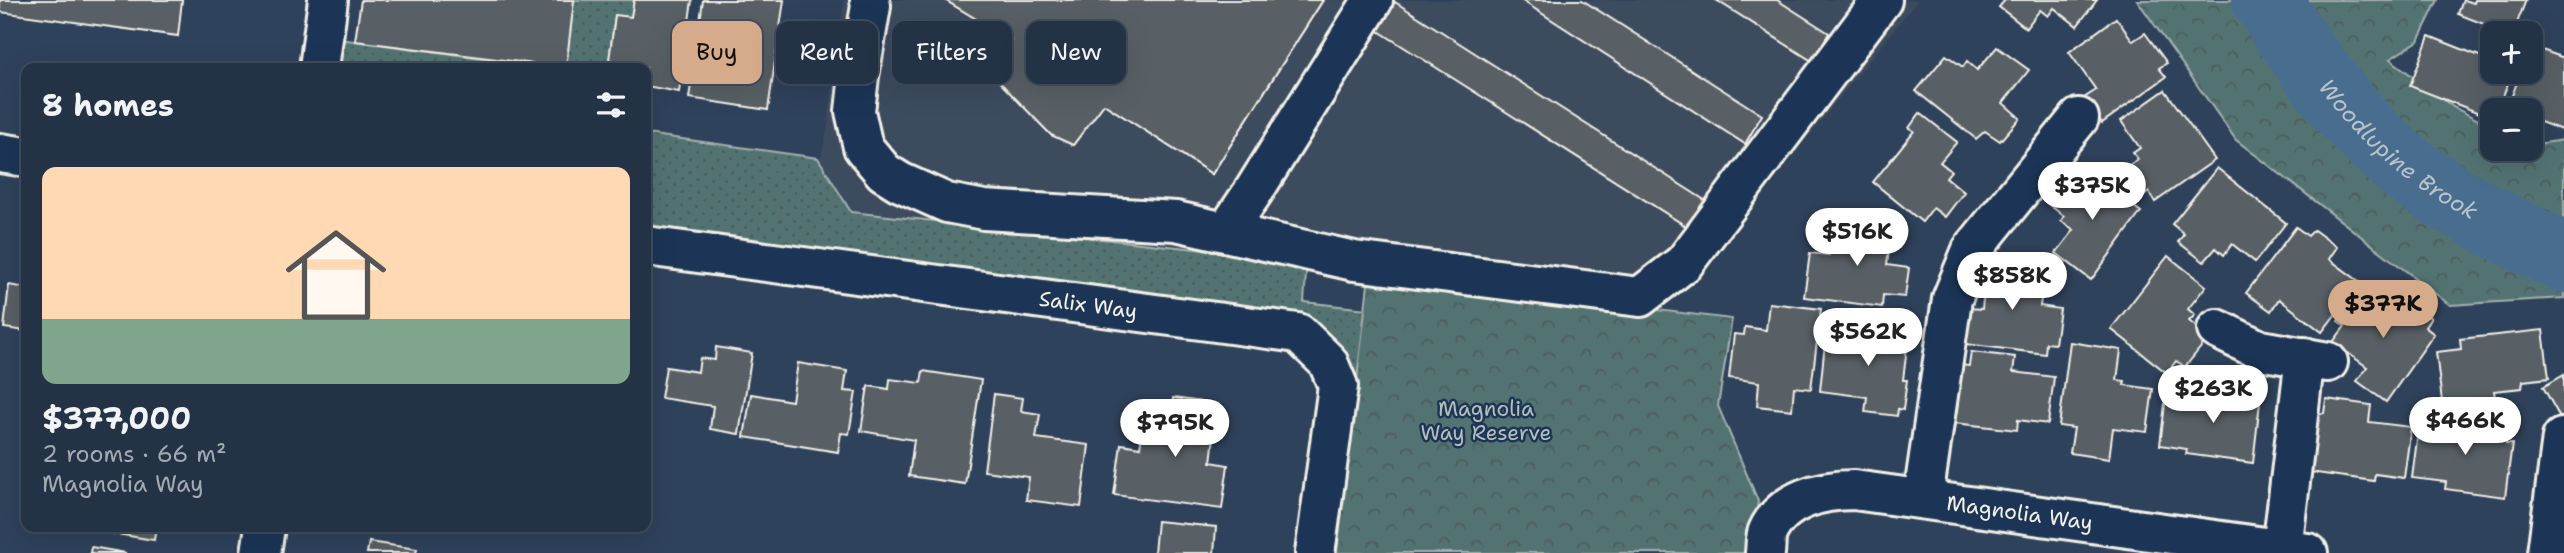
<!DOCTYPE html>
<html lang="en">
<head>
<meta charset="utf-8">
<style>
  :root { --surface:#233244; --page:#2f3e4f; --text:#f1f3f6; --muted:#a3aab2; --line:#404d5d; --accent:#d6ab8b }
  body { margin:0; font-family:"Shantell Sans",sans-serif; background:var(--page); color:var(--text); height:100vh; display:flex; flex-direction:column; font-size:26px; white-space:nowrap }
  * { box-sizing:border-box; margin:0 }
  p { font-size:23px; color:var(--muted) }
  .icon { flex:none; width:38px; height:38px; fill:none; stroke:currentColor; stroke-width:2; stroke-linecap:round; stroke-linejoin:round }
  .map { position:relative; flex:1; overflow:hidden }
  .details { position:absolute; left:21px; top:63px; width:630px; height:469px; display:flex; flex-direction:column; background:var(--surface); border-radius:14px; box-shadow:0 7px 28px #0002,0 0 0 2px var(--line) }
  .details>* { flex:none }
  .hud { position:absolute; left:672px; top:21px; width:665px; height:63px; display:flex; gap:14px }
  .tools { position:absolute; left:2480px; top:21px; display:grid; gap:14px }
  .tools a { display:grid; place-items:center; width:63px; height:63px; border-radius:14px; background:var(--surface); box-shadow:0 7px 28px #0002,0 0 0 2px var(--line); font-size:35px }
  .price { position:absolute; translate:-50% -60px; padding:0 16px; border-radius:24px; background:#fff; color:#222; font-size:23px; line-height:46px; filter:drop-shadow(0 2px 4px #0008) }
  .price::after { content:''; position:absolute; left:50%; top:42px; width:21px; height:16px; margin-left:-10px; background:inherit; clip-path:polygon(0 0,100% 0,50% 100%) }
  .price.active { background:var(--accent); color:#111 }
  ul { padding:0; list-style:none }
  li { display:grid; align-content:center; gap:14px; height:371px; padding:0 21px }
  li span { display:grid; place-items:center; height:217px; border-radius:14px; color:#555 }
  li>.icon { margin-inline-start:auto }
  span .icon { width:126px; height:126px; fill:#fffc; stroke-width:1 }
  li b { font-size:30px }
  h2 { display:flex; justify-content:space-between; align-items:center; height:84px; padding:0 21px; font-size:30px }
  .tag { padding:0 24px; border-radius:14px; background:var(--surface); box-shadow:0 7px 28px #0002,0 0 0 2px var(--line); font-size:24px; line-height:63px }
  .tag.active { background:var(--accent); color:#111 }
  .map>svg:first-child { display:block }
</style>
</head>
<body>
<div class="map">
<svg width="2564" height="553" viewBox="0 0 2564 553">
  <defs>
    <pattern id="grass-dots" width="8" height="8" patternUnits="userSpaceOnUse" patternTransform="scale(1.75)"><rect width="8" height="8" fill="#537373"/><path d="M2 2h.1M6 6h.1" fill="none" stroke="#4e5b5a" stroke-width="1.8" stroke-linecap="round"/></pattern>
    <pattern id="park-crowns" width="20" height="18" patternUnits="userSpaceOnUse" patternTransform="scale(1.75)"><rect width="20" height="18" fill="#537373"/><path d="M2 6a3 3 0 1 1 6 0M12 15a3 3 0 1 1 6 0" fill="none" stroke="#4e5b5a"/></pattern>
  </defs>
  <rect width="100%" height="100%" fill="#2f425b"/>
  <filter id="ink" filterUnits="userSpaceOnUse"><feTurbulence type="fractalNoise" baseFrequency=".0143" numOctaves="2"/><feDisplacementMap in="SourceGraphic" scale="14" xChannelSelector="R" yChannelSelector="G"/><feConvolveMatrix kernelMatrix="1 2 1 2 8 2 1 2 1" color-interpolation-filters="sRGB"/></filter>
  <g filter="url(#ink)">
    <polygon fill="#3c4b5e" points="844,0 1918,0 1684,291 1660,306 1643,308 805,225 827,130"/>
    <g fill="url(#grass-dots)" stroke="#a4b2ae" stroke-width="2">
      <polygon points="574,0 634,0 631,17 615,15 608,68 566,68"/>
      <polygon points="324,37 558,68 320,68"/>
      <polygon points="646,134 818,158 851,212 1307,261 1304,302 1366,309 1358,388 1338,386 1298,333 646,246"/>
    </g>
    <g fill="url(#park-crowns)" stroke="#a4b2ae" stroke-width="2">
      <polygon points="2137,0 2438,0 2418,41 2390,59 2453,107 2492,127 2492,149 2530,149 2531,145 2564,140 2564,298 2450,305 2236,140"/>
      <polygon points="1369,275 1732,319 1718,406 1758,501 1750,553 1337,553"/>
    </g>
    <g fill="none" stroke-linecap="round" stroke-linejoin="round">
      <path stroke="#486d8f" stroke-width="70" id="s1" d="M2267 0C2311 68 2360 138 2428 184 2471 213 2518 235 2564 258"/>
    </g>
    <g fill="#596065" stroke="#f4f1e8" stroke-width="2">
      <polygon points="0,0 182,0 178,36 0,12"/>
      <polygon points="361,0 574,0 566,68 355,41"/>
      <polygon points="634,0 692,0 679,92 646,86 646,68 608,68 615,15 631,17"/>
      <polygon points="703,0 784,0 768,110 689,98"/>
      <polygon points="945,0 1323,0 1212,174 1104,104 1073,145 1051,135 991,73 1011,40"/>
      <polygon points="945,0 1323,0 1212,174 1104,104 1073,145 1051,135 991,73 1011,40"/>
      <polygon points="1521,0 1582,0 1762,115 1745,144"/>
      <polygon points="1716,0 1777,0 1829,33 1812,61"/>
      <polygon points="2005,0 2097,0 2077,26 2054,8 2048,16 2040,10 2026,28 1999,7"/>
      <polygon points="2463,0 2474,3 2475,0 2526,0 2513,33 2507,33 2458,14"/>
      <polygon points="1395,2 1717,208 1700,235 1377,30"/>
      <polygon points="2116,18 2133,41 2145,33 2167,63 2159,68 2166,77 2102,123 2084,98 2096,90 2069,52"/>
      <polygon points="2429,36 2492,61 2492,72 2513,72 2497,110 2492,110 2492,118 2410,86"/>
      <polygon points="2531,46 2564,58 2564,131 2530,118 2530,110 2507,109 2521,72 2530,72"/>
      <polygon points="1997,47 2029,70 2003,103 2020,118 2000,141 1985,131 1976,139 1916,91 1946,55 1963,67 1967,61 1977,70"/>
      <polygon points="2165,90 2215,160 2155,202 2149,192 2141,198 2121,171 2138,159 2133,153 2140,148 2121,121"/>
      <polygon points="1920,113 1957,142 1940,162 1951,171 1946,177 1964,192 1945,217 1933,208 1922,222 1873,182 1914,131 1909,128"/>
      <polygon points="2217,168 2286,223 2255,262 2232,244 2224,255 2216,248 2204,262 2178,242 2184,234 2172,224"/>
      <polygon points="2089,173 2141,212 2091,280 2056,253 2074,230 2061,221 2064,216 2048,204 2068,176 2080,185"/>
      <polygon points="1847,217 1888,222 1887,233 1891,233 1887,265 1909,268 1905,297 1883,295 1882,307 1804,297 1810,253 1829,255 1830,245 1843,246"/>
      <polygon points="2296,227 2308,236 2314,230 2337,247 2329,259 2360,282 2322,332 2279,299 2271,311 2246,293"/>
      <polygon points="2168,256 2206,286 2188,309 2195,315 2189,321 2209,337 2185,367 2176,361 2167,373 2111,329"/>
      <polygon points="1987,262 2029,267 2028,275 2044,277 2040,306 2060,309 2055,344 2046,343 2045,354 1965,344 1969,308 1982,309"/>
      <polygon points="9,285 26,288 26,331 4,328"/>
      <polygon points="2362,287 2396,312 2405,299 2431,318 2425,327 2434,334 2386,402 2357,381 2367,367 2333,342 2345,326 2338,321"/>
      <polygon points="1769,303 1821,309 1811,389 1794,387 1792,410 1757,406 1759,382 1729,378 1734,334 1744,335 1745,327 1766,330"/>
      <polygon points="1866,323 1900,326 1898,338 1908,339 1903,380 1907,380 1903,410 1898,409 1897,416 1865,412 1867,397 1820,391 1826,333 1865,338"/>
      <polygon points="2543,330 2549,378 2523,381 2522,388 2494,391 2496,405 2443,410 2436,352 2461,349 2460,339"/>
      <polygon points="2070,342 2121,350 2117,380 2125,381 2124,385 2153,389 2147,432 2113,428 2109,459 2070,453 2074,428 2059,426"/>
      <polygon points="716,347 752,353 739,434 710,429 713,406 661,398 666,367 698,372 700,358 715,360"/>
      <polygon points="1971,352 2015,357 2013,372 2054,377 2048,424 2018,420 2017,430 1954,423 1960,365 1969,366"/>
      <polygon points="798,363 847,371 844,391 856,392 849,434 841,433 838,452 744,437 751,394 792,401"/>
      <polygon points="923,371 981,380 965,484 909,476 914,440 861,431 868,386 889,389 890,379 921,383"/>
      <polygon points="2564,375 2564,419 2562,421 2543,387"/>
      <polygon points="2213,387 2254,392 2253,402 2260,402 2253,463 2186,454 2187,449 2160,445 2166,396 2211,401"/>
      <polygon points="994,394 1023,398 1021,411 1040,414 1036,438 1089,445 1081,507 1026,500 1029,477 984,471"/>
      <polygon points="1173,398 1218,404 1211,462 1228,465 1222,509 1114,495 1121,444 1140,447 1144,423 1154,424 1156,411 1171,413"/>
      <polygon points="2326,399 2371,405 2369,422 2411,427 2404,478 2375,474 2374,481 2309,472 2317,414 2324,413"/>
      <polygon points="2464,420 2508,426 2506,444 2512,444 2505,497 2445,489 2446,482 2412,478 2419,424 2463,431"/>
      <polygon points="1157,521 1216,527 1214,553 1154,553"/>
      <polygon points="104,527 156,527 154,540 104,532"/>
      <polygon points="369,542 417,549 416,553 367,553"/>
      <polygon points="91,547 126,553 90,553"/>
    </g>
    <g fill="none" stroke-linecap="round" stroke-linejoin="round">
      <defs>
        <g id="minor">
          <polyline points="870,0 871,6 859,76 855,111 863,147 884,172 900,182 947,203 984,210 1176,221 1354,261 1640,297 1684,263 1882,0"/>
          <polyline points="319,68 328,0"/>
          <polyline points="0,153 26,157"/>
          <polyline points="1226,232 1255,189 1373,0"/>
          <path id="s2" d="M646 246 1298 333 1328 362 1338 386 1315 553"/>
          <polyline points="2217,329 2260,350 2328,362"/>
          <polyline points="1923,498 1952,299 1972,250 2079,118"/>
          <polyline points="2282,549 2305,357"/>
          <polyline points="261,553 265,527"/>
          <path id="s3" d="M1765 553C1766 546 1765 537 1768 531 1783 499 1822 490 1854 490L2308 553"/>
          <polyline points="2547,553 2562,438"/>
        </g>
      </defs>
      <use href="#minor" stroke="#f4f1e8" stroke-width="44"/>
      <use href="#minor" stroke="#1d3557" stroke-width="38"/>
    </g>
  </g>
  <g text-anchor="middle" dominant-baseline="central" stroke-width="5" stroke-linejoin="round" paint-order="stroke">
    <g font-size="21" fill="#f4f1e8" stroke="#1d3557">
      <text stroke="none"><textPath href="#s2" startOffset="446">Salix Way</textPath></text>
      <text stroke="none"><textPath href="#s3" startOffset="290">Magnolia Way</textPath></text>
    </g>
    <g font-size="21" fill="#b4bfb9" stroke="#1d3557">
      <text x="1486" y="409">Magnolia<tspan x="1486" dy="24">Way Reserve</tspan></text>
    </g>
    <g font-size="23" font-style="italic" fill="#b8c3c9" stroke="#1d3557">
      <text stroke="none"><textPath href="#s1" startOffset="201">Woodlupine Brook</textPath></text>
    </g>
  </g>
</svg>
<div class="tools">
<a>+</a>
<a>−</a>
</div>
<b class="price" style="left:2092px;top:222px">$375K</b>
<b class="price" style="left:1857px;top:268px">$516K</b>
<b class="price" style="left:2012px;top:312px">$858K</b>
<b class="price active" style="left:2383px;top:340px">$377K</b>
<b class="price" style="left:1868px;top:368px">$562K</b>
<b class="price" style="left:2213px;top:425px">$263K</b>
<b class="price" style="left:2465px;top:457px">$466K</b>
<b class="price" style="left:1175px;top:459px">$795K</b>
<div class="hud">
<a class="tag active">Buy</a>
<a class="tag">Rent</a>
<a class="tag">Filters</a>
<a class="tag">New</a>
</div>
<section class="details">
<h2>8 homes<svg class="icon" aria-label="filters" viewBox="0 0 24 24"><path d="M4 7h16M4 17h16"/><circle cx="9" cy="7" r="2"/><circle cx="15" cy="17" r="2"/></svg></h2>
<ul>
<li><span style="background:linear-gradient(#ffd9b3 70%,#7fa58c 0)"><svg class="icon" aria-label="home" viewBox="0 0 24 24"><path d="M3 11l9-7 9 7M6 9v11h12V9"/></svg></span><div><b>$377,000</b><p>2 rooms · 66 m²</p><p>Magnolia Way</p></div></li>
</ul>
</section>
</div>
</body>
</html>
